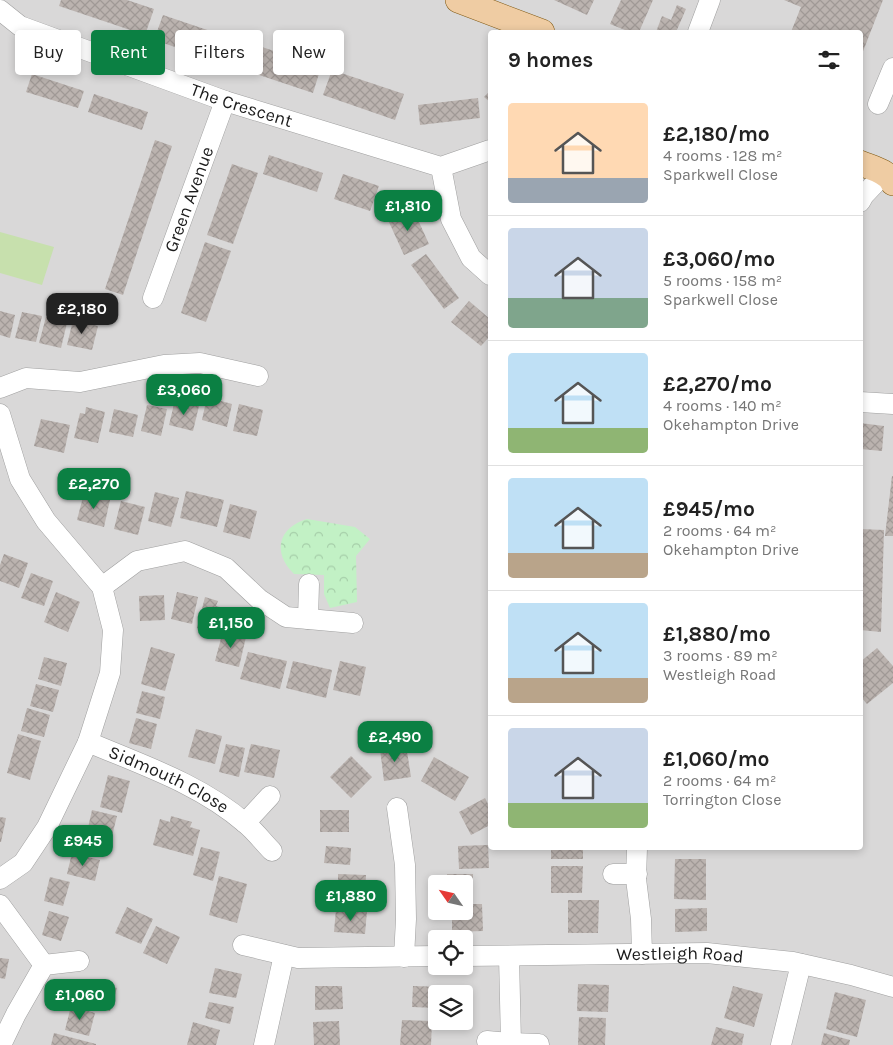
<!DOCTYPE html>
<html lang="en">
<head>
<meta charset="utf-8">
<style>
  :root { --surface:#fff; --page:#f6f6f6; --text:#222; --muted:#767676; --line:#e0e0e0; --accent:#0b8043 }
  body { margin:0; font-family:Karla,sans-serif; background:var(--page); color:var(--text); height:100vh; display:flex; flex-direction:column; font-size:19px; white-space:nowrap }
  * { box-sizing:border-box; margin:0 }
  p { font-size:16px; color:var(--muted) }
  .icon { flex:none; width:28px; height:28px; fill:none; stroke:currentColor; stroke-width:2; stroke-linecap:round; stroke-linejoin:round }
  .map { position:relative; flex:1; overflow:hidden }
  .sheet { position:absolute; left:488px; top:30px; width:375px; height:820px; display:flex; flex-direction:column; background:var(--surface); border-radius:5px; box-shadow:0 2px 8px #0003 }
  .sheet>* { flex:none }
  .guide { position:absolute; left:15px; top:30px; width:398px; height:45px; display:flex; gap:10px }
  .needle { width:32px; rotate:304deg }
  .fabs { position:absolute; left:428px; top:875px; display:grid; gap:10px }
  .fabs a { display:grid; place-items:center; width:45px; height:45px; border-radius:5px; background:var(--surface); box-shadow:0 2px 8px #0003; font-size:25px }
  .price { position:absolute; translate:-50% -42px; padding:0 11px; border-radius:10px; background:var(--accent); color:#fff; font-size:16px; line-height:32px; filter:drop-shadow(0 1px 2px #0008) }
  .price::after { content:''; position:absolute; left:50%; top:30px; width:15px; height:11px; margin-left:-8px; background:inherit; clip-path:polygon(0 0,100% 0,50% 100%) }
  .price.selected { background:#222; color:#fff }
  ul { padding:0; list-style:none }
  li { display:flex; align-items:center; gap:15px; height:125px; padding:0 20px }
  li+li { border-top:1px solid var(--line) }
  li span { display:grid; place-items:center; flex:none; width:140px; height:100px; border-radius:5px; color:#555 }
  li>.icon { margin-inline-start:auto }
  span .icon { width:60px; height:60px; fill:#fffc; stroke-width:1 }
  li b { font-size:21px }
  h2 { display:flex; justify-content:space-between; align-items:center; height:60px; padding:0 20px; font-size:21px }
  .tag { padding:0 18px; border-radius:5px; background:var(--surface); box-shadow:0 2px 8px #0003; font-size:18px; line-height:45px }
  .tag.selected { background:var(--accent); color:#fff }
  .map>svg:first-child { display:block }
</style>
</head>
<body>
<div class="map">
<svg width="893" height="1045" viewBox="0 0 893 1045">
  <defs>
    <pattern id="park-crowns" width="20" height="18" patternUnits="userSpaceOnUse" patternTransform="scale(1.25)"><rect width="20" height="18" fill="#c2f1c5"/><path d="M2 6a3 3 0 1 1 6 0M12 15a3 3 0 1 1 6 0" fill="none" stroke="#a6cea9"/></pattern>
    <pattern id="building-cross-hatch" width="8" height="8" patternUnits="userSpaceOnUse" patternTransform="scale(1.25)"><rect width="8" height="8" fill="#bbb3af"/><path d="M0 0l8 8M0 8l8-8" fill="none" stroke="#a09996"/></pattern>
  </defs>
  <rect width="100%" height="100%" fill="#ebe8e1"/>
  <path fill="#d9d8d8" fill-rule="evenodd" d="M0 0H893V1045H0ZM490 32H860V848H490ZM436 884H464V911H436ZM436 939H464V966H436ZM436 994H464V1021H436Z"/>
  <polygon fill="#c7e0ad" points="0,232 54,247 42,285 0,273"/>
  <path fill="url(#park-crowns)" d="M307 519 355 527 370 539 356 556 357 602 330 608 324 594V575L294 574C272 552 278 528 307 519Z"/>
  <g fill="url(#building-cross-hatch)">
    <polygon points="61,0 127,0 154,9 145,35 59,6"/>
    <polygon points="554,0 594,0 587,15"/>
    <polygon points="621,0 653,0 639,32 630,32 610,24"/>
    <polygon points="784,0 883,0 860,59 860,32 791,32 801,7"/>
    <polygon points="677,5 686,9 676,32 656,32 662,16 671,20"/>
    <polygon points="163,15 234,39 226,64 154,40"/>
    <polygon points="250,43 321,67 313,93 241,69"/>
    <polygon points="332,70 404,94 395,120 323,95"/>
    <polygon points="32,74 84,91 78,108 26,92"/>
    <polygon points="490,91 490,102 484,97"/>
    <polygon points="94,94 148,112 142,130 88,112"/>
    <polygon points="478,98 480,118 420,125 418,105"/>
    <polygon points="155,140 172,146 123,295 105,289"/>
    <polygon points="269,155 323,173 317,192 263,174"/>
    <polygon points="232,164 258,173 233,244 207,235"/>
    <polygon points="343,174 379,186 370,211 334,199"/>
    <polygon points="413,209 429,244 404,255 388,220"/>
    <polygon points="205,242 231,251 206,322 181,313"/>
    <polygon points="426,254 459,298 444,309 411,265"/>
    <polygon points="469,301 490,319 490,336 481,346 451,322"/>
    <polygon points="0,311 15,315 10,338 0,335"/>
    <polygon points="22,312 42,316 36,342 15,338"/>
    <polygon points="46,317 67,323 61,348 39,343"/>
    <polygon points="73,320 98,326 92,350 67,345"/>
    <polygon points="207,397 232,404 227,427 202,420"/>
    <polygon points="175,400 199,406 193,431 169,425"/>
    <polygon points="239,404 263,410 257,436 233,431"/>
    <polygon points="147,405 167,409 161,436 141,431"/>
    <polygon points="86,407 105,412 98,443 74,438 80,413 85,414"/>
    <polygon points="114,409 138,415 133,437 109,432"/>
    <polygon points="41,419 70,425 64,453 34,446"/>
    <polygon points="860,423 884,426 882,451 860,449"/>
    <polygon points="892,476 893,476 893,536 885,536"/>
    <polygon points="186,491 224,500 217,527 180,518"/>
    <polygon points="155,492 179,498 171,527 148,521"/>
    <polygon points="84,493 110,500 104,527 77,520"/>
    <polygon points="121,501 145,507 138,535 114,529"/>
    <polygon points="230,504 257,511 250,539 223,532"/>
    <polygon points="860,529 884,530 881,632 860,630"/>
    <polygon points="4,554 28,563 19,588 0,581 0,565"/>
    <polygon points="31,573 53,581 44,606 21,598"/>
    <polygon points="56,592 80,602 68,632 44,622"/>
    <polygon points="177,592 198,597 192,624 171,619"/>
    <polygon points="164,595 165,620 140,621 139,596"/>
    <polygon points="205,597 218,601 216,606 224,608 217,634 197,628"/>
    <polygon points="223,631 246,637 239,667 215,661"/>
    <polygon points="151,647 175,654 165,691 141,684"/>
    <polygon points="877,648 893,666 893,683 867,704 860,696 860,662"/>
    <polygon points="248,652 287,661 280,689 240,679"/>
    <polygon points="44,657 67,663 61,686 38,679"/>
    <polygon points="293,661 332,670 326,698 286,688"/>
    <polygon points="340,661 366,667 360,696 333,690"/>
    <polygon points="36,684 59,690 53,712 30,706"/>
    <polygon points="142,691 165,697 160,719 136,713"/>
    <polygon points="27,708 50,715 44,737 21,731"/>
    <polygon points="136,718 157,724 151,749 129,743"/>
    <polygon points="196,729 222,736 215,764 188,757"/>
    <polygon points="18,734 41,741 30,780 7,773"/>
    <polygon points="226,744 245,748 239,777 219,772"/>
    <polygon points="251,744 280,750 274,778 244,772"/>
    <polygon points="406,745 411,777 384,781 380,749"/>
    <polygon points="351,756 372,777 351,798 330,777"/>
    <polygon points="434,757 469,777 455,801 421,781"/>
    <polygon points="108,775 130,781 122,813 100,807"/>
    <polygon points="485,798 490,808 490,825 471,835 459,812"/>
    <polygon points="92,810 117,816 107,856 83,850"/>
    <rect x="320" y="810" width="29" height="22"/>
    <polygon points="171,816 192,822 190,827 200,830 193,856 153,845 160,819 170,822"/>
    <polygon points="0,817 6,818 1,842 0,842"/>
    <polygon points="488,845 489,868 459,869 458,846"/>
    <polygon points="326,846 351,848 350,865 324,863"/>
    <polygon points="201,847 220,852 213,881 193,875"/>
    <rect x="551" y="848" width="32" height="11"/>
    <polygon points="72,853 100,860 95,881 67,874"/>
    <polygon points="675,859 706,859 706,900 674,899"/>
    <polygon points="551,866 583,866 582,893 551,893"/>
    <polygon points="338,874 366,875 365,894 338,894"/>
    <polygon points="447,874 473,874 473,900 464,900 464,884 447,884"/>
    <polygon points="219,876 247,884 237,923 209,915"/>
    <polygon points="50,877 70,882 63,906 44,901"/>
    <polygon points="568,900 599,900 598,933 568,933"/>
    <polygon points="464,904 482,904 483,931 452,932 452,911 464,911"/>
    <polygon points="127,907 153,919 141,944 115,933"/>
    <polygon points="707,908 707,931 675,932 675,909"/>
    <polygon points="336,909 367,911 365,934 334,932"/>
    <polygon points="49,911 69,917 61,941 42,935"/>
    <polygon points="156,926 180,937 167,964 143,953"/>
    <polygon points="0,958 9,959 5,979 0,978"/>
    <polygon points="215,968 242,974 236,998 209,993"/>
    <polygon points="92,981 117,988 110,1011 86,1005"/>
    <polygon points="578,984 609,985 608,1012 577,1011"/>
    <polygon points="315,986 342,986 343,1009 315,1010"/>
    <polygon points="413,986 445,987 445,994 436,994 436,1008 412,1007"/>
    <polygon points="733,986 763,994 754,1027 724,1018"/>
    <polygon points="835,992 866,1000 857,1037 826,1029"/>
    <polygon points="209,1002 234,1007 230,1024 205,1018"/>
    <polygon points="71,1006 95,1013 89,1036 65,1030"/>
    <polygon points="579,1017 606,1018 605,1045 578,1045"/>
    <polygon points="402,1020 432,1021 431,1045 400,1045"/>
    <polygon points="339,1021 340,1045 314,1045 313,1022"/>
    <polygon points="193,1022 220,1030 216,1045 187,1045"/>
    <polygon points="716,1027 744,1034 742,1045 711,1045"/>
    <polygon points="54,1033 96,1044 96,1045 51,1045"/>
    <polygon points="824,1033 850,1040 849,1045 821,1045"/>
  </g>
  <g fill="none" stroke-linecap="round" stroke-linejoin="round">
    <defs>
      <g id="minor">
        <path id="s1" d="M0 10 20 26 225 101 441 167 490 150"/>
        <polyline points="698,32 710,0"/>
        <polyline points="878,104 893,68"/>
        <polyline points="441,167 451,219 471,258 490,275"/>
        <polyline points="860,202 864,195 885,173"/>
        <path id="s2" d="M153 298 225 101"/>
        <polyline points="0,388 26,378 80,382 164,365 200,363 258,376"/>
        <polyline points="860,402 893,404"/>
        <polyline points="0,414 20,479 46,521 102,587 113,630 110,673 88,742 47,827 23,863 0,879"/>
        <polyline points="102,587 137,561 185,551 226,568 259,599 286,617 353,623"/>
        <polyline points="308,619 309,584"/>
        <path id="s3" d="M88 742C142 765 200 784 245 823 255 831 263 842 272 851"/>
        <polyline points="397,808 405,865 406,919 404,957"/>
        <polyline points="245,823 270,796"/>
        <polyline points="637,848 636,879 641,919 642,954"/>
        <polyline points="613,874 637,874"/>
        <polyline points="0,905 44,965"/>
        <polyline points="243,945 298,958 436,956"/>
        <path id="s4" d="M464 956 707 953 793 962 851 975 893 987"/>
        <polyline points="487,1041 511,1043 509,956"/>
        <polyline points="511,1043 539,1044"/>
        <polyline points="1,1045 16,1014 44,965 79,961"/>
        <polyline points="264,1045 284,955"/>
        <polyline points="781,1045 801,964"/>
      </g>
      <g id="major">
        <polyline points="458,0 542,32"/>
        <path d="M860 163C872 168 888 171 893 183"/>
      </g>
    </defs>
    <use href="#minor" stroke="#9f9f9f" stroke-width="21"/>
    <use href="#major" stroke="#7f5812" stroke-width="26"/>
    <use href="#minor" stroke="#fff" stroke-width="20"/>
    <use href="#major" stroke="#efcca3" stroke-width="25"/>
  </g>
  <g text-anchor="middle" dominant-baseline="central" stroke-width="4" stroke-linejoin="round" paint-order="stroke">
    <g font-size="18" fill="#1b1b1b" stroke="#fff">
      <text stroke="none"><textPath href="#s1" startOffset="261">The Crescent</textPath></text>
      <text stroke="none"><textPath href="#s2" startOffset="105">Green Avenue</textPath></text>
      <text stroke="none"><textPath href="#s3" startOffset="89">Sidmouth Close</textPath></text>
      <text stroke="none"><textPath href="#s4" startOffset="216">Westleigh Road</textPath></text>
    </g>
  </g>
</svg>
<div class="fabs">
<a><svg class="needle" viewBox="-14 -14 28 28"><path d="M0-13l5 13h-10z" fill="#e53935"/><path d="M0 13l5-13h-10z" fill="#767676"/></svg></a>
<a><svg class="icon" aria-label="locate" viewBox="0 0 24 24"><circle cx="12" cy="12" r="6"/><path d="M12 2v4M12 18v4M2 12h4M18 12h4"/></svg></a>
<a><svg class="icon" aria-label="layers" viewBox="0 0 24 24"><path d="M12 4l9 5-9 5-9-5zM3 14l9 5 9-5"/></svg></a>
</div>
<b class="price" style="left:408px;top:232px">£1,810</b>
<b class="price selected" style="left:82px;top:335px">£2,180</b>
<b class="price" style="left:184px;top:416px">£3,060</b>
<b class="price" style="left:94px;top:510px">£2,270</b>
<b class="price" style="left:231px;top:649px">£1,150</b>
<b class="price" style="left:395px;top:763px">£2,490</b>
<b class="price" style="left:83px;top:867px">£945</b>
<b class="price" style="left:351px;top:922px">£1,880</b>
<b class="price" style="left:80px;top:1021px">£1,060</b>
<div class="guide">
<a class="tag">Buy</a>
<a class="tag selected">Rent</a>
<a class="tag">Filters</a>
<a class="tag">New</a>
</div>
<section class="sheet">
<h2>9 homes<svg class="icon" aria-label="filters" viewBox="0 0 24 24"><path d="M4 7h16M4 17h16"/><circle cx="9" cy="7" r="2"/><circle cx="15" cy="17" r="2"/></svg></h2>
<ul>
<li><span style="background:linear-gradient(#ffd9b3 75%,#9aa5b1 0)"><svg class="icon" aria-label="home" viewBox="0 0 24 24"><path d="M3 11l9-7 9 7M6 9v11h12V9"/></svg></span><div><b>£2,180/mo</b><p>4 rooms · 128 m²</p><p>Sparkwell Close</p></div></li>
<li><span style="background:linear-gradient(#c9d6e8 70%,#7fa58c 0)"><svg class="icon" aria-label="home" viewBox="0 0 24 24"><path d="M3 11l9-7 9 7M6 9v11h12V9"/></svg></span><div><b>£3,060/mo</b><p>5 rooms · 158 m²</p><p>Sparkwell Close</p></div></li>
<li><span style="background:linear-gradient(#bfe0f5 75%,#8fb573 0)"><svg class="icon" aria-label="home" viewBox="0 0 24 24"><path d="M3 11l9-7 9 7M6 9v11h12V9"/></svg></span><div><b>£2,270/mo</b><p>4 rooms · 140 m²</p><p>Okehampton Drive</p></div></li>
<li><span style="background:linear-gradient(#bfe0f5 75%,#b9a48a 0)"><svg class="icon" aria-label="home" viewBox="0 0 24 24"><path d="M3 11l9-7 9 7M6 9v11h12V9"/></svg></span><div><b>£945/mo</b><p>2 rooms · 64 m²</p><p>Okehampton Drive</p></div></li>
<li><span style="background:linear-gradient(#bfe0f5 75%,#b9a48a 0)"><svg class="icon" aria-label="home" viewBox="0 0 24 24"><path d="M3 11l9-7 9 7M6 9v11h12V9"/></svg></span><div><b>£1,880/mo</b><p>3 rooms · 89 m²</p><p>Westleigh Road</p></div></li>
<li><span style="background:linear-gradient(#c9d6e8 75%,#8fb573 0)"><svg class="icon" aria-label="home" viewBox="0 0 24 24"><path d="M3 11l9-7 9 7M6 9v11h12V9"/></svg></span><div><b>£1,060/mo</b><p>2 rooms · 64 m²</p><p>Torrington Close</p></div></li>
</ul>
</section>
</div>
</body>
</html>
